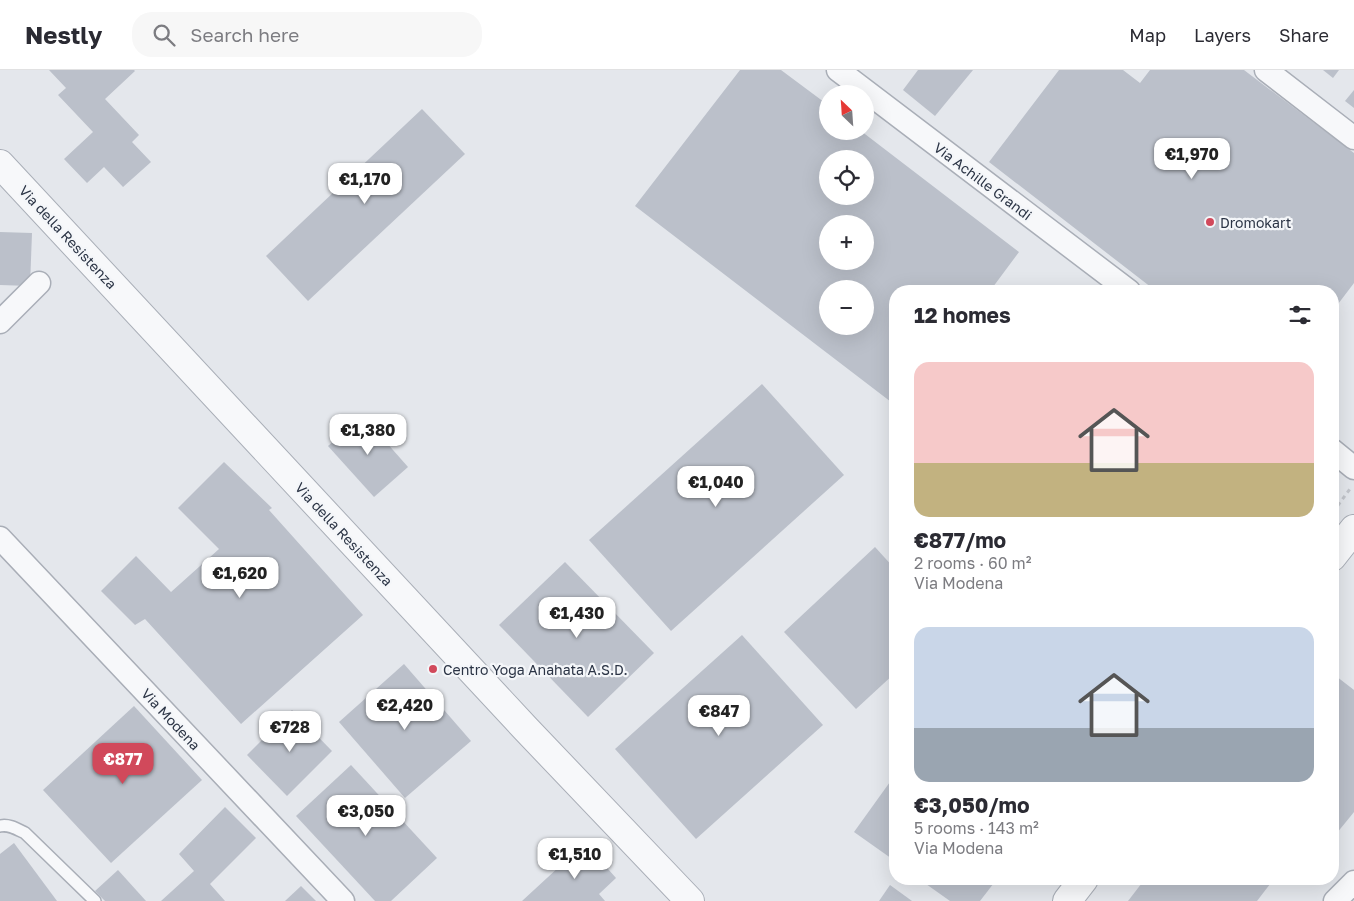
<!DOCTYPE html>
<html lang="en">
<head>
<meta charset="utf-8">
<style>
  :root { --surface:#fff; --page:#f7f7f7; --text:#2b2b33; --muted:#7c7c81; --line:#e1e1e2; --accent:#d1495b }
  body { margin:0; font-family:"Golos Text",sans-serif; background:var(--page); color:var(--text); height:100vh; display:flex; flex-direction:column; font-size:19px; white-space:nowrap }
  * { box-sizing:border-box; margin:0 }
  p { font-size:16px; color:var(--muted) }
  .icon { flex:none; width:28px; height:28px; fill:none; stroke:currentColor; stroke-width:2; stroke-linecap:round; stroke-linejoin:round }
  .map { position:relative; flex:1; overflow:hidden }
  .sheet { position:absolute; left:889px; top:215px; width:450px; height:600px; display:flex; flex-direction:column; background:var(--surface); border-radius:20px; box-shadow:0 5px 20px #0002 }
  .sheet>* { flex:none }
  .needle { width:32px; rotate:335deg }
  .tools { position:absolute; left:819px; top:15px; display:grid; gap:10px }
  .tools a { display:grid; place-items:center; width:55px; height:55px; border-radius:50%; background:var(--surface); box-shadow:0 5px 20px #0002; font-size:25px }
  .price { position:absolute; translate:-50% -42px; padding:0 11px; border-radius:10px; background:#fff; color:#222; font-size:16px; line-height:32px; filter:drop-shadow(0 1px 2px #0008) }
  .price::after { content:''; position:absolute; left:50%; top:30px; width:15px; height:11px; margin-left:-8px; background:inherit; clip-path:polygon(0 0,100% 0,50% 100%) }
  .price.active { background:var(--accent); color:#fff }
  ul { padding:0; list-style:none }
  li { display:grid; align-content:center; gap:10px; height:265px; padding:0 25px }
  li span { display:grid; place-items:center; height:155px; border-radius:15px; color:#555 }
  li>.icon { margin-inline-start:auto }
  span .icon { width:90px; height:90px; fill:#fffc; stroke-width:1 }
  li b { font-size:21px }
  h2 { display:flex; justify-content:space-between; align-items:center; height:60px; padding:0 25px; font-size:21px }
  header { display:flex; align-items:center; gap:30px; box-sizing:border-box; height:70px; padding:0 25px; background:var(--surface); border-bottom:1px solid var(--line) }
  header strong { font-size:24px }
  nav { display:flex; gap:28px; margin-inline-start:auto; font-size:18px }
  .search { width:350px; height:45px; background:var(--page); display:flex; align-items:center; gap:12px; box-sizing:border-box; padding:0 18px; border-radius:20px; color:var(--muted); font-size:19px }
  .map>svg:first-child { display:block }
</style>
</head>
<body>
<header>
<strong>Nestly</strong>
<div class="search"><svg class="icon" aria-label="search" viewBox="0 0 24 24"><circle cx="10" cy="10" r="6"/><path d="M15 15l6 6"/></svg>Search here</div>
<nav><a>Map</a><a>Layers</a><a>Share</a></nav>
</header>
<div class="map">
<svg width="1354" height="831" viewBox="0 0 1354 831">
  <rect width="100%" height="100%" fill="#e4e7ec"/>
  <g fill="#bbc0ca" fill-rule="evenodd">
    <polygon points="49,0 134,0 135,1 105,29 139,65 132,72 151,92 123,117 104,97 87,113 64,89 93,62 58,25 66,18"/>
    <path d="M740 0H781L828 35V61H861L1019 182 990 221H895V335L635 136ZM828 89H865V126H828ZM828 154H865V191H828ZM828 219H865V256H828Z"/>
    <polygon points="918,0 973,0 935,46 903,20"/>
    <polygon points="1059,0 1123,0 1140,13 1150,0 1244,0 1354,83 1354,213 1332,242 1332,221 1156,221 989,92"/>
    <polygon points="1323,0 1339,0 1333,8"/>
    <polygon points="1354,20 1354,38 1345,31"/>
    <polygon points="422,39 465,84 308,231 266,186"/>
    <polygon points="0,162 32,163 30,216 0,215"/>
    <polygon points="762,314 844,405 671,561 589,470"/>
    <polygon points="363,346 408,397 374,427 328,376"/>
    <polygon points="224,392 272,438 269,440 363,545 241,654 145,549 135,555 101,521 136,486 171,522 219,479 178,438"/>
    <polygon points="875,477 895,499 895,603 856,639 784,562"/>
    <polygon points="565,492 654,583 588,647 499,555"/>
    <polygon points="742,565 823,655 696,769 615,679"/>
    <polygon points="404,594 471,671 405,728 339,652"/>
    <polygon points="1332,603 1354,620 1354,742 1332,769"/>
    <polygon points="134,636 202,710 111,793 43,720"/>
    <polygon points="292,640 332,681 287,726 247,685"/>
    <polygon points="351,695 437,788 391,831 375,831 296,746"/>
    <polygon points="895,705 895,791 854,762"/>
    <polygon points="225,737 256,768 210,814 225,831 161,831 194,801 179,784"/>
    <polygon points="14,773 57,831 0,831 0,784"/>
    <polygon points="585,773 616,808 599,824 605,831 522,831"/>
    <polygon points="118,800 146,831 105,831 95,821"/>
    <polygon points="919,809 997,809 980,831 950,831"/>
    <polygon points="1145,809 1274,809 1257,831 1128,831"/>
    <polygon points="890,815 912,831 879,831"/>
    <polygon points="301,816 316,831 285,831"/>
  </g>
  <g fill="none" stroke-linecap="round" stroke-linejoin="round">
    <defs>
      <path id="service" d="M0 756C9 754 17 759 25 763L95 831"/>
      <g id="minor">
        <polyline points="838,0 1129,221"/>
        <polyline points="1266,0 1354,68"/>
        <polyline points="0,252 39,213"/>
        <polyline points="1332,380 1354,398"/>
        <polyline points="0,468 343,831"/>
        <polyline points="1335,831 1354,812"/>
      </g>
      <g id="tertiary">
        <polyline points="0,94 526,659 690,831"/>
        <polyline points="1332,487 1354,459"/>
        <polyline points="1067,831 1084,809"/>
      </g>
    </defs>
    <use href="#service" stroke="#a9aeb7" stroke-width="14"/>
    <use href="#minor" stroke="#a9aeb7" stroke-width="25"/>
    <use href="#tertiary" stroke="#a9aeb7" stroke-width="30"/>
    <polyline stroke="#c2c5cb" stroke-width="3" stroke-dasharray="4 4" stroke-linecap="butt" points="1333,442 1350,419"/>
    <use href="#service" stroke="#f7f8fa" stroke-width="11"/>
    <use href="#minor" stroke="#f7f8fa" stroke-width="22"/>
    <use href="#tertiary" stroke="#f7f8fa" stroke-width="28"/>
  </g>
  <g fill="#d1495b" stroke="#f4f6f9" stroke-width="2">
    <circle cx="1210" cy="152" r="5"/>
    <circle cx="433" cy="599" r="5"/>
  </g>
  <g text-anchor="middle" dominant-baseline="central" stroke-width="4.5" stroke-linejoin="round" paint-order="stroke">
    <g font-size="14" fill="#2b3445" stroke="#f4f6f9">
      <text transform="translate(983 111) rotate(37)">Via Achille Grandi</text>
      <text transform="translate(68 167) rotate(47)">Via della Resistenza</text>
      <text transform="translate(344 464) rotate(47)">Via della Resistenza</text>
      <text transform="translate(171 649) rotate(47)">Via Modena</text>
    </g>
    <g font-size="14" fill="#2b3445" stroke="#f4f6f9" text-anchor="start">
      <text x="1220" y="152">Dromokart</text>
      <text x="443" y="599">Centro Yoga Anahata A.S.D.</text>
    </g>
  </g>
</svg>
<div class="tools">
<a><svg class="needle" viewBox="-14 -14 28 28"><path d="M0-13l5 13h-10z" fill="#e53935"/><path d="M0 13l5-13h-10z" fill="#7c7c81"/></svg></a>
<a><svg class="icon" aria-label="locate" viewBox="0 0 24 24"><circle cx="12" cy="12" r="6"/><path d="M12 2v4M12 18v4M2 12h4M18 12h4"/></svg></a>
<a>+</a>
<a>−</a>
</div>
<b class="price" style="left:1192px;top:110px">€1,970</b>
<b class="price" style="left:365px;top:135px">€1,170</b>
<b class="price" style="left:368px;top:386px">€1,380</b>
<b class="price" style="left:716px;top:438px">€1,040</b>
<b class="price" style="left:240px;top:529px">€1,620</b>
<b class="price" style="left:577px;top:569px">€1,430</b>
<b class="price" style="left:405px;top:661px">€2,420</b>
<b class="price" style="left:719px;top:667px">€847</b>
<b class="price" style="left:290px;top:683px">€728</b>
<b class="price active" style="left:123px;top:715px">€877</b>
<b class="price" style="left:366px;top:767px">€3,050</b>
<b class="price" style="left:575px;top:810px">€1,510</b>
<section class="sheet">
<h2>12 homes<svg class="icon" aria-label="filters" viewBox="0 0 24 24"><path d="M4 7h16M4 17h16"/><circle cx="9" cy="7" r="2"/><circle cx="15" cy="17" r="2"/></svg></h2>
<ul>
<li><span style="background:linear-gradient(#f6c9c9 65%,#c2b280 0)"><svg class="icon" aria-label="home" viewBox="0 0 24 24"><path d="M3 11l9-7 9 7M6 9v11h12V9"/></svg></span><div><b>€877/mo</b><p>2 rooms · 60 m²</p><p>Via Modena</p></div></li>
<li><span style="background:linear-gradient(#c9d6e8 65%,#9aa5b1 0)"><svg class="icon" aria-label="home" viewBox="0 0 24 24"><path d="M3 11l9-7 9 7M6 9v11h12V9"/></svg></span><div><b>€3,050/mo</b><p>5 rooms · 143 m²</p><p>Via Modena</p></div></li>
</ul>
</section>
</div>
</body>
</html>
